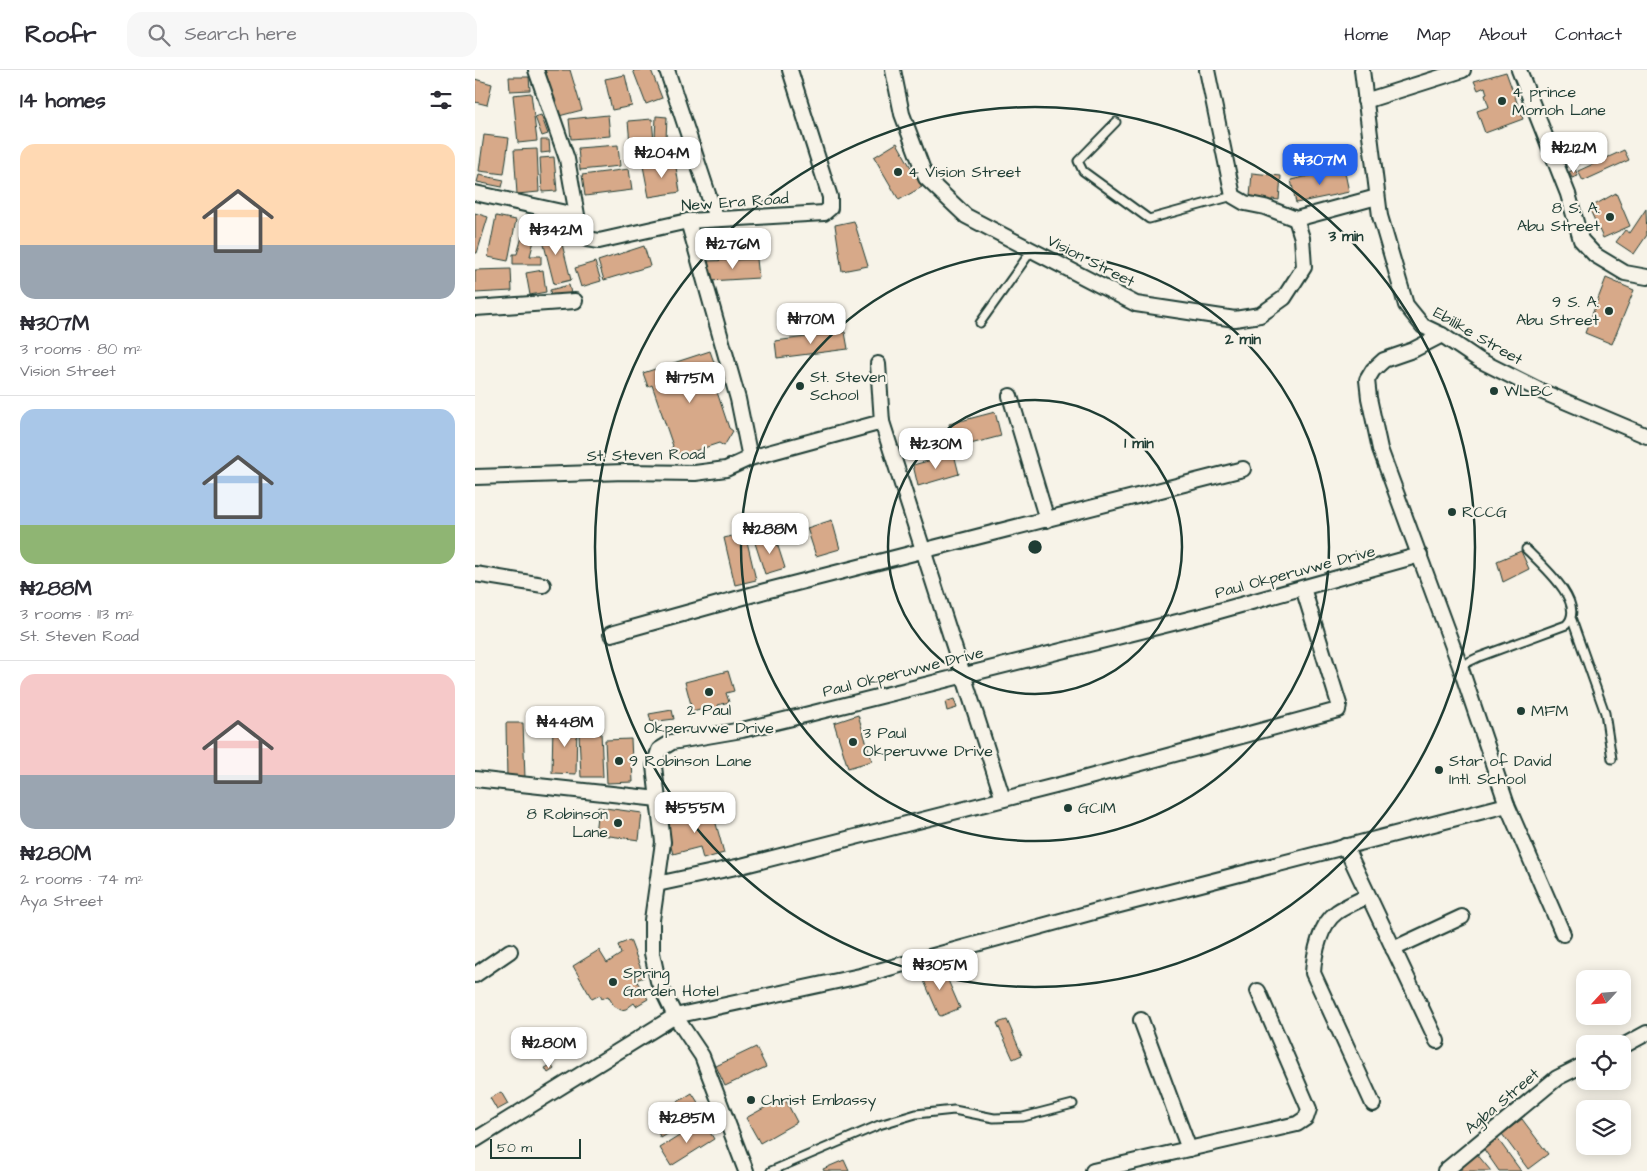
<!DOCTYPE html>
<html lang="en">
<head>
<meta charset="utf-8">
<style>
  :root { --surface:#fff; --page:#f7f7f7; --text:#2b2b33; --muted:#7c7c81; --line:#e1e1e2; --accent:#2563eb }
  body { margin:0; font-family:"Architects Daughter",sans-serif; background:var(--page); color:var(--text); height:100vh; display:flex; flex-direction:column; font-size:19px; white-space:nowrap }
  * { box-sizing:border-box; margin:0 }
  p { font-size:16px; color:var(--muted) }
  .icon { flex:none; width:28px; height:28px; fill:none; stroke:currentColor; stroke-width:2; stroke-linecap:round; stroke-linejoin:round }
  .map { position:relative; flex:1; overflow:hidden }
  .drawer { display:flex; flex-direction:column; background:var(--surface); width:475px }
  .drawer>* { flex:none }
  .needle { width:32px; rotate:244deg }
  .controls { position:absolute; left:1101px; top:900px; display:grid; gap:10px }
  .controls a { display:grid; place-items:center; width:55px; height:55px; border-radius:10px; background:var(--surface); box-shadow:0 2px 12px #0003; font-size:25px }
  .scale { position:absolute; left:15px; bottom:12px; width:91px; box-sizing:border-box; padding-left:5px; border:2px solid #1f3d34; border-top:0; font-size:14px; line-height:18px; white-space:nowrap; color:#1f3d34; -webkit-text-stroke:4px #f7f3e8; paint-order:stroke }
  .price { position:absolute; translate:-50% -42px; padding:0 11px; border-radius:10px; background:#fff; color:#222; font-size:16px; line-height:32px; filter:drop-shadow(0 1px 2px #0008) }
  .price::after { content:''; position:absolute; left:50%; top:30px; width:15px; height:11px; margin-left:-8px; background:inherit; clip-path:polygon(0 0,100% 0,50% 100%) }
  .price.on { background:var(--accent); color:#fff }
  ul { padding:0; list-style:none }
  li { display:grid; align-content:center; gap:10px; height:265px; padding:0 20px }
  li+li { border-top:1px solid var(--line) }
  li span { display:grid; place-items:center; height:155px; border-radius:15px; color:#555 }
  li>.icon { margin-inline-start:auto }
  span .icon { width:90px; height:90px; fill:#fffc; stroke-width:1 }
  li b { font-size:21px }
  h2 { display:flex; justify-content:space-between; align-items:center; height:60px; padding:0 20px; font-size:21px }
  header { display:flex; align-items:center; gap:30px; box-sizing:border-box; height:70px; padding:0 25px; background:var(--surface); border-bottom:1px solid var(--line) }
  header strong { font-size:24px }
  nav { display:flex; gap:28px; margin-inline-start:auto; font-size:18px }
  .search { width:350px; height:45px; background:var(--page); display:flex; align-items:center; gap:12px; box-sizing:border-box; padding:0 18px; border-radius:15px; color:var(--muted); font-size:19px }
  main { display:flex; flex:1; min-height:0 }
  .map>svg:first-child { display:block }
</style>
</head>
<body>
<header>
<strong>Roofr</strong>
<div class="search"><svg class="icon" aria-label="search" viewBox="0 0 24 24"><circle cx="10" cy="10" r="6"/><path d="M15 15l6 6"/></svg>Search here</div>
<nav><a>Home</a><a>Map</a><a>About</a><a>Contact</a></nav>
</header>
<main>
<section class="drawer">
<h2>14 homes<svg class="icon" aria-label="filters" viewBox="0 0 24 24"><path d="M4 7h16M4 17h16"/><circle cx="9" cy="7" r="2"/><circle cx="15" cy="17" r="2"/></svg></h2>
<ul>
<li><span style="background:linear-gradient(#ffd9b3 65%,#9aa5b1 0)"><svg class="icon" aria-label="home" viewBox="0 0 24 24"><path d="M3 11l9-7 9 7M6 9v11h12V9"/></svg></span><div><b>₦307M</b><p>3 rooms · 80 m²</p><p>Vision Street</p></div></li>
<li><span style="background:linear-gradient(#a9c7e8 75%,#8fb573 0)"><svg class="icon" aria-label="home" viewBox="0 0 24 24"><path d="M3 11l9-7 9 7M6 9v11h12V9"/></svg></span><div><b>₦288M</b><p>3 rooms · 113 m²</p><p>St. Steven Road</p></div></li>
<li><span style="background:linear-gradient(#f6c9c9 65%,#9aa5b1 0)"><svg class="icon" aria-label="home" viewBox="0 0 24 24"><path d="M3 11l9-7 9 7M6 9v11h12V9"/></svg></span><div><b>₦280M</b><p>2 rooms · 74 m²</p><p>Aya Street</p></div></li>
</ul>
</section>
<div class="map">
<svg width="1172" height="1101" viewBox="0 0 1172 1101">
  <rect width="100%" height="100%" fill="#f7f3e8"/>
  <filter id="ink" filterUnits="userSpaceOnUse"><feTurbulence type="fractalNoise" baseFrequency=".02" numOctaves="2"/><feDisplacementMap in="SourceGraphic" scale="10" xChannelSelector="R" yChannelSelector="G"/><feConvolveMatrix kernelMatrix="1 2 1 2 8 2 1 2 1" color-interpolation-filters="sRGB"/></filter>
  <g filter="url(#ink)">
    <g fill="#d7a989" stroke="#1f3d34">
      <polygon points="70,0 95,0 107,40 84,46"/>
      <polygon points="158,0 176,0 187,28 171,34"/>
      <polygon points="1031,2 1048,49 1010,63 1002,41 1014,37 1010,25 1012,24 1010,17 1003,20 999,11"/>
      <polygon points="150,5 157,36 137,40 130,9"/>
      <polygon points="34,7 54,7 55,20 35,21"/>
      <polygon points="0,9 17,14 12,35 0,32"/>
      <polygon points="56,23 62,71 43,73 38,25"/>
      <polygon points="66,45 73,64 67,66 60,47"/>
      <polygon points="133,45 135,66 96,69 94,49"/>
      <polygon points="181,46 192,47 191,69 180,69"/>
      <polygon points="177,49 180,83 156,85 153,51"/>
      <polygon points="9,65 34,68 29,104 4,101"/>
      <polygon points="66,70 74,70 75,82 66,83"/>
      <polygon points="422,73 447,117 424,130 399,87"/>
      <polygon points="143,75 145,96 105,100 103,78"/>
      <polygon points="62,79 64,122 42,124 39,80"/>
      <polygon points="1149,80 1154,90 1108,111 1103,101"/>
      <polygon points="79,87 82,121 67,122 65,88"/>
      <polygon points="200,91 205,122 174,127 168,96"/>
      <polygon points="869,98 874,122 821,133 816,110"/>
      <polygon points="154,99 157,120 110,126 107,105"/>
      <polygon points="1100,99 1103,106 1097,108 1094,102"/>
      <polygon points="777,103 806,106 804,130 797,129 797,133 779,131 780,128 775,127"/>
      <polygon points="4,105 29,110 27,117 2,112"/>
      <polygon points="1141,123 1155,156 1128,168 1114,138"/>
      <polygon points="1171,139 1172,165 1159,184 1141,172 1150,160 1155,163"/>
      <polygon points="0,143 13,147 2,183 0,183"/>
      <polygon points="21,146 41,150 33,191 13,187"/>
      <polygon points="379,151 393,196 367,201 360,155"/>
      <polygon points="51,153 63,156 55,186 66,186 66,194 38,194 38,184 42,184"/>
      <polygon points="83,158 96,210 79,214 66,163"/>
      <polygon points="169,176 175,196 129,210 123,191"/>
      <polygon points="282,189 284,208 234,211 233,191"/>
      <polygon points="120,192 126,211 106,217 100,198"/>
      <polygon points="36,199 37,221 0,223 0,200"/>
      <polygon points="68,200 71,222 55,225 51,203"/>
      <polygon points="1131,208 1159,220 1137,274 1110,263"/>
      <polygon points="94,215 96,223 76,227 75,220"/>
      <polygon points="370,262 373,279 302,288 300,271"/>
      <polygon points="235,281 240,295 234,298 254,358 258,361 249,376 244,373 214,383 212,387 195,379 198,376 177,315 173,317 168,303"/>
      <polygon points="520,342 526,366 480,378 474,354"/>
      <polygon points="479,384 484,404 443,416 438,395"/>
      <polygon points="357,450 365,479 341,486 332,458"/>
      <polygon points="270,463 281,510 260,515 249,468"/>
      <polygon points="300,467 310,498 290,504 280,473"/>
      <polygon points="1046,481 1054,499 1028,512 1022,491"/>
      <polygon points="253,601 259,621 251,623 254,632 243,635 244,639 229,643 228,639 218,642 210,612"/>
      <polygon points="479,629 482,638 472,641 470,632"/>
      <polygon points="197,640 199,649 176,652 174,644"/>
      <polygon points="383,645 397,691 373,698 359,653"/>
      <polygon points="31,653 48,653 50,708 32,709"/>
      <polygon points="78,653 102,654 101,704 77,703"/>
      <polygon points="126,662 128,707 106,707 104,663"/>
      <polygon points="156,669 158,712 132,713 130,670"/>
      <polygon points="123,737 167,743 164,770 120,764"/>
      <polygon points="237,739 249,783 228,789 225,777 198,784 189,752"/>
      <polygon points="155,870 169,907 161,910 173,929 161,936 159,933 151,939 146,940 139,936 133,926 127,929 125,925 117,929 98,896 124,880 132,893 146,884 143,875"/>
      <polygon points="466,894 485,938 466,946 464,945 446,904"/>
      <polygon points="532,950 547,985 538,989 522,953"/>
      <polygon points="281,977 291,997 250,1016 241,996"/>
      <polygon points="76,995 79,999 73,1003 70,998"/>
      <polygon points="26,1022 33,1034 22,1040 15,1028"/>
      <polygon points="217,1023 229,1042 186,1068 175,1049"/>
      <polygon points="309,1027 322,1052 285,1073 271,1048"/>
      <polygon points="1047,1049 1073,1084 1053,1099 1027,1064"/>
      <polygon points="228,1051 239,1069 196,1096 185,1078"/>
      <polygon points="1022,1068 1046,1101 1024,1101 1008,1078"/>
      <polygon points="1001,1083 1016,1101 987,1101 984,1097"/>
      <polygon points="369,1090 374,1101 349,1101 348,1099"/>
    </g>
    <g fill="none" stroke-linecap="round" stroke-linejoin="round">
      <defs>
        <g id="lane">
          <polyline points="641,52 603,91 608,101 674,149 758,126"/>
          <polyline points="505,253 557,180"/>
          <polyline points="1097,550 1130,643 1137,689"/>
          <path d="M985 596 1004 587 1091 555C1113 534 1066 494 1051 479"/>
          <polyline points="296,1101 404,1055 441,1044 479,1040 519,1048 548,1047 598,1034"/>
        </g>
        <g id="street">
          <polyline points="61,0 92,89 105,162 112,169 124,171 213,151 349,143 355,138 355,127 315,0"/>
          <polyline points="192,0 241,148"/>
          <polyline points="418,0 427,44 451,108 491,146 661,234 760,249 785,245 809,228 829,197 827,168 821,149"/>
          <polyline points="732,0 758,126 770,133 790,137 821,149 902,127"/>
          <polyline points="887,0 905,146 931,235 948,256 967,265 1004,290 1068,322 1172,366"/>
          <polyline points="1044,0 1093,124 1106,170 1120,185 1150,203 1172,207"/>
          <polyline points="890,31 988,0"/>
          <polyline points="0,123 100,145"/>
          <polyline points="0,238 100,231"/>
          <polyline points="403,294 407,352 528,729"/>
          <polyline points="535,326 572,450"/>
          <polyline points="275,388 407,352"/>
          <polyline points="0,407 150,402 220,403 251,399 275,388 263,329 213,151"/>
          <polyline points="0,504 68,515"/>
          <polyline points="136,564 290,521 768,399"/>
          <polyline points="0,709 183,729"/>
          <polyline points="1032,735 1088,864"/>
          <polyline points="870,776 962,971"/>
          <polyline points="182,814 266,796 596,712 863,640 864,634 828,518"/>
          <path d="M893 826C883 831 871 836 862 842 845 854 839 884 838 903L898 1034"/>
          <polyline points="918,879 987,847"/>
          <polyline points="0,905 35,881"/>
          <polyline points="666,950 714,1079"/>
          <polyline points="1148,976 1172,963"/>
          <polyline points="0,1070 200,946 385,906 633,838 1032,735 985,596 905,379 894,328 892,310 898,300 909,290 938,280 967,265"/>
          <polyline points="271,1101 227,986 200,946 183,911 177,883 177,850 188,772 179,696 184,680 197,672 267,660 334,644 726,546 945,485"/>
          <polyline points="618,1101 822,1054 831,1048 834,1039 783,921"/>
          <polyline points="970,1101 1082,1008 1110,994"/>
        </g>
      </defs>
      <use href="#lane" stroke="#1f3d34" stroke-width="11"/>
      <use href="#street" stroke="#1f3d34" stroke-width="18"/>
      <use href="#lane" stroke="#f7f3e8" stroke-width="7"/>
      <use href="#street" stroke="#f7f3e8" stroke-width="14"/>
    </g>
  </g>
  <g fill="none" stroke="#1f3d34" stroke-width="2.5">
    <circle cx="560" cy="477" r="147"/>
    <circle cx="560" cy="477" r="294"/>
    <circle cx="560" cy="477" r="440"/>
  </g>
  <g fill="#1f3d34" stroke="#f7f3e8" stroke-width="2">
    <circle cx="1027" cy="31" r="5"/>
    <circle cx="423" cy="102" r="5"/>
    <circle cx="1135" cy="147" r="5"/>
    <circle cx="1134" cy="241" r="5"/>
    <circle cx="325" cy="316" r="5"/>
    <circle cx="1019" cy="321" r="5"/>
    <circle cx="977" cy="442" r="5"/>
    <circle cx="234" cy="622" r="5"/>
    <circle cx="1046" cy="641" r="5"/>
    <circle cx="378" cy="672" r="5"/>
    <circle cx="144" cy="691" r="5"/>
    <circle cx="964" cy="700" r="5"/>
    <circle cx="593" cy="738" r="5"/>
    <circle cx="143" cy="753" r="5"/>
    <circle cx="138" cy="912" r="5"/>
    <circle cx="276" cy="1030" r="5"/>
  </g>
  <g text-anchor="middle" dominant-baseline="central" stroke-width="4.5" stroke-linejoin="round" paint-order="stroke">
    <g font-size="16" fill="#1f3d34" stroke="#f7f3e8" text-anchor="start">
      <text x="1037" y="22">4 prince<tspan x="1037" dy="18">Momoh Lane</tspan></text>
      <text x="433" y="102">4 Vision Street</text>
      <text x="1125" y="138" text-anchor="end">8 S. A.<tspan x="1125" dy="18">Abu Street</tspan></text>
      <text x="1124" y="232" text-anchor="end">9 S. A.<tspan x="1124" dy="18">Abu Street</tspan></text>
      <text x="335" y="307">St. Steven<tspan x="335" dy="18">School</tspan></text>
      <text x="1029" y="321">WLBC</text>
      <text x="987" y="442">RCCG</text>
      <text x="234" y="640" text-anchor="middle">2 Paul<tspan x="234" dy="18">Okperuvwe Drive</tspan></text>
      <text x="1056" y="641">MFM</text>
      <text x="388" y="663">3 Paul<tspan x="388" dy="18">Okperuvwe Drive</tspan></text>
      <text x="154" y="691">9 Robinson Lane</text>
      <text x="974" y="691">Star of David<tspan x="974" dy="18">Intl. School</tspan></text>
      <text x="603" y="738">GCIM</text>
      <text x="133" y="744" text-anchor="end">8 Robinson<tspan x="133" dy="18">Lane</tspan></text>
      <text x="148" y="903">Spring<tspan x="148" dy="18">Garden Hotel</tspan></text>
      <text x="286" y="1030">Christ Embassy</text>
    </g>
    <g font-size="16" fill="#1f3d34" stroke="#f7f3e8">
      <text transform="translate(260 132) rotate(-4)">New Era Road</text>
      <text transform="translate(616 191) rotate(27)">Vision Street</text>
      <text transform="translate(1003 266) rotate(30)">Ebilike Street</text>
      <text transform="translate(171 385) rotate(-1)">St. Steven Road</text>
      <text transform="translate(820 502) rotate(-15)">Paul Okperuvwe Drive</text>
      <text transform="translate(428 602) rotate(-14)">Paul Okperuvwe Drive</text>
      <text transform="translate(1027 1031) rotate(-40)">Agba Street</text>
    </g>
  </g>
  <circle cx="560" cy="477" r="8" fill="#1f3d34" stroke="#f7f3e8" stroke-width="2.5"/>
  <g font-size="15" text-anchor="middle" font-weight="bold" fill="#1f3d34" stroke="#f7f3e8" stroke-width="4.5" stroke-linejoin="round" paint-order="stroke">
    <text x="871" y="171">3 min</text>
    <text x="768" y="274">2 min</text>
    <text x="664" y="378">1 min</text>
  </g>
</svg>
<div class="controls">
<a><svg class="needle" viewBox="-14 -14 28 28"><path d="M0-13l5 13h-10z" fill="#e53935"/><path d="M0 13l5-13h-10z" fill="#7c7c81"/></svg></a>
<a><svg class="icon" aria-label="locate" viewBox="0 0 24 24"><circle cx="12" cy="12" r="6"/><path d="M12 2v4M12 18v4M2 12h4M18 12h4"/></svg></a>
<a><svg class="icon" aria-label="layers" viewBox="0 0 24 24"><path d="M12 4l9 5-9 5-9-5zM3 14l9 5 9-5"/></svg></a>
</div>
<div class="scale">50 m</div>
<b class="price" style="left:1099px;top:104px">₦212M</b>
<b class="price" style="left:187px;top:109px">₦204M</b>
<b class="price on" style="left:845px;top:116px">₦307M</b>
<b class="price" style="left:81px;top:186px">₦342M</b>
<b class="price" style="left:258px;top:200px">₦276M</b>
<b class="price" style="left:336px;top:275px">₦170M</b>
<b class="price" style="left:215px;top:334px">₦175M</b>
<b class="price" style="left:461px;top:400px">₦230M</b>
<b class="price" style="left:295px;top:485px">₦288M</b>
<b class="price" style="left:90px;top:678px">₦448M</b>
<b class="price" style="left:220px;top:764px">₦555M</b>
<b class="price" style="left:465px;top:921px">₦305M</b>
<b class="price" style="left:74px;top:999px">₦280M</b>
<b class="price" style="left:212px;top:1074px">₦285M</b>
</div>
</main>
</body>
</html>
